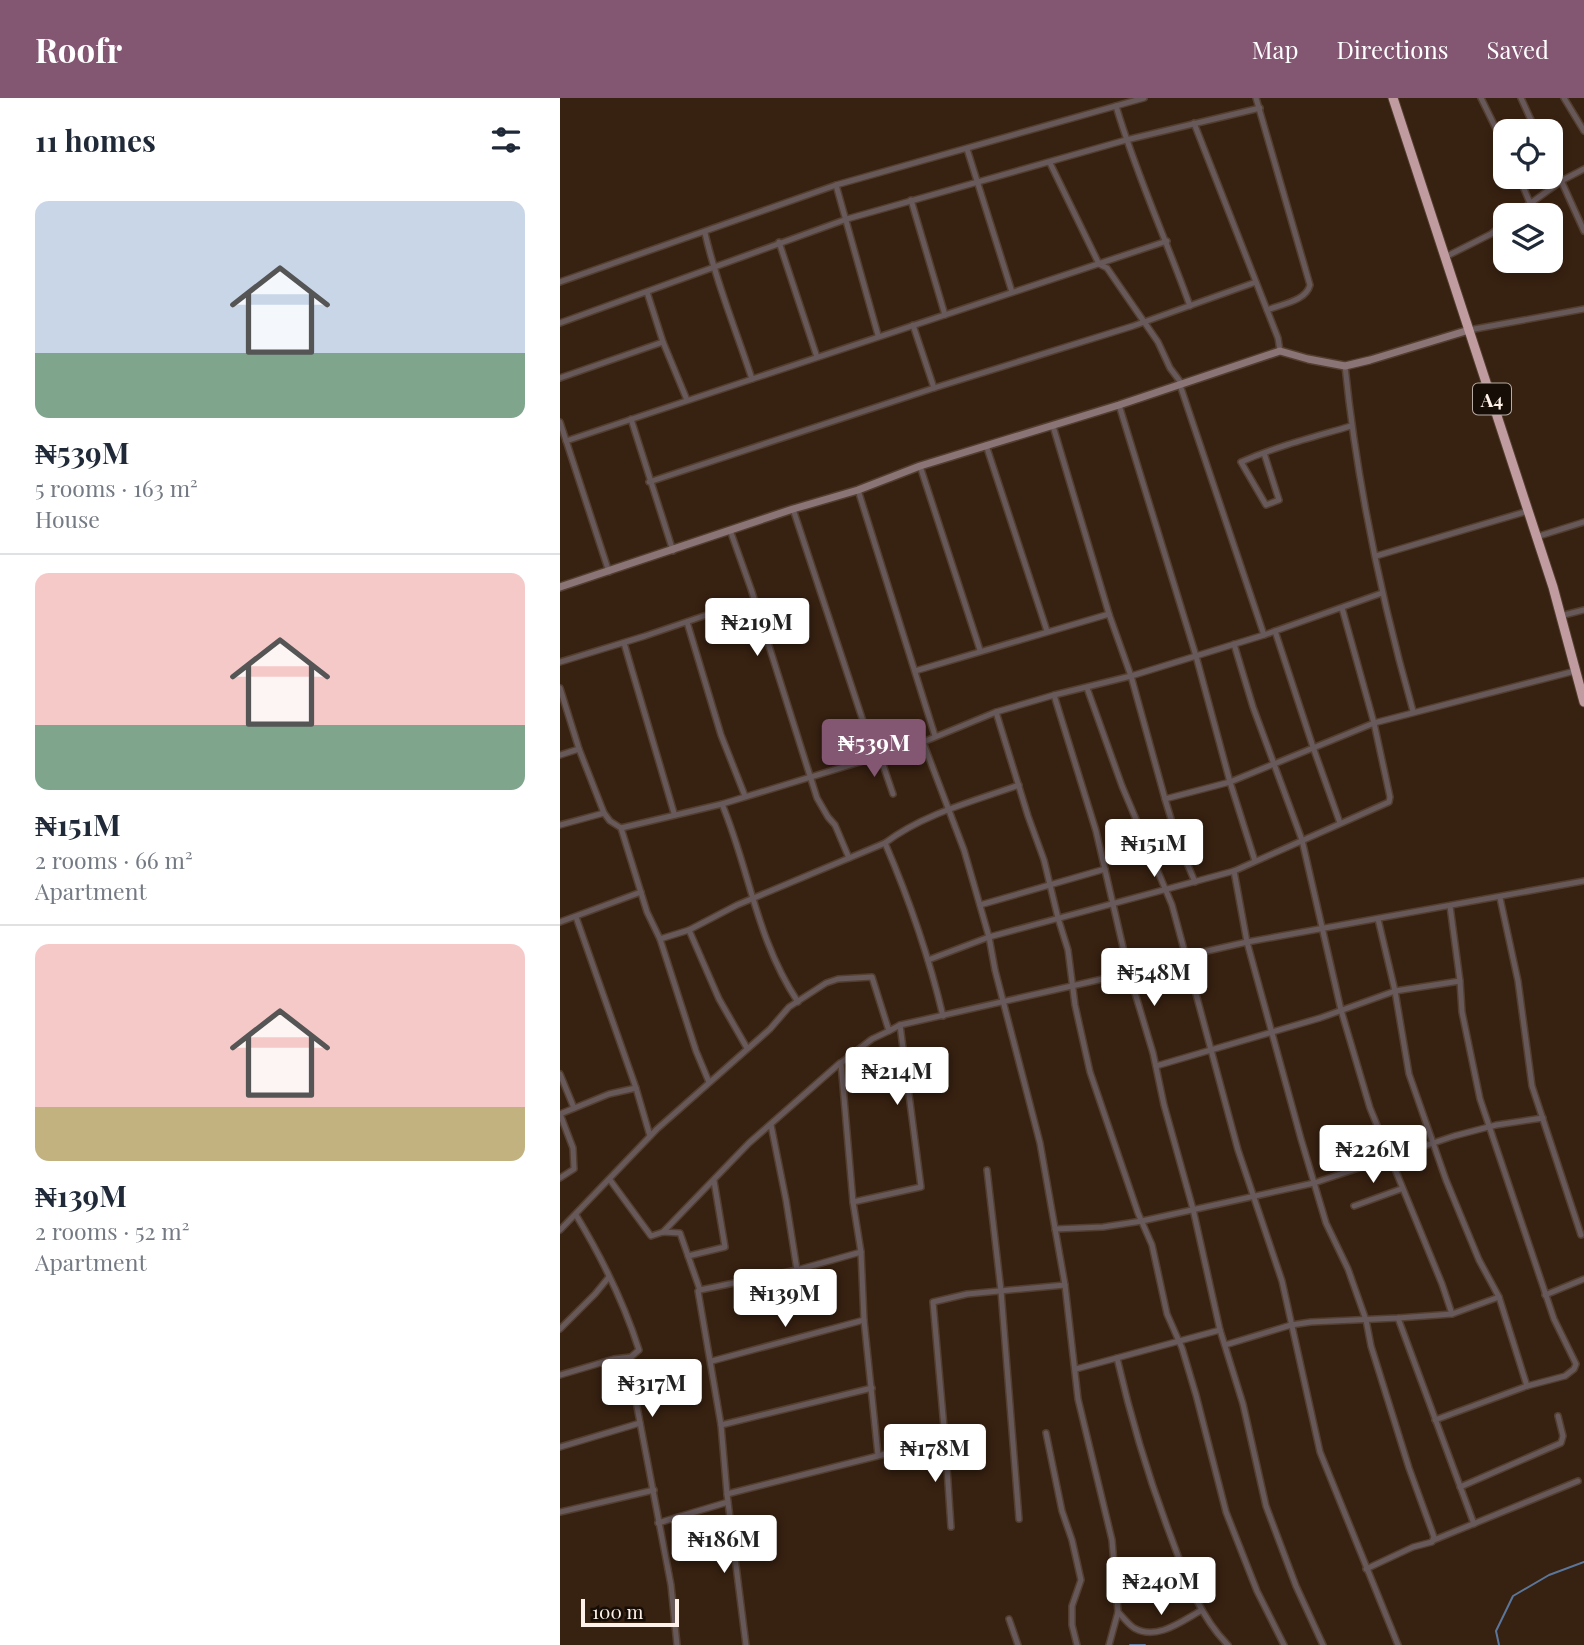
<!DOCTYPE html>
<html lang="en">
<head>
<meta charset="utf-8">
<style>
  :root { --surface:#fff; --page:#f2f2f3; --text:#1f2937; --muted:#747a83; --line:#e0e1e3; --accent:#835672 }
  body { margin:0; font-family:"Playfair Display",serif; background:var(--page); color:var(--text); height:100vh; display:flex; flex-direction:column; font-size:26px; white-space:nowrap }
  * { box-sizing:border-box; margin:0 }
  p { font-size:23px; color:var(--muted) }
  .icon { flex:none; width:38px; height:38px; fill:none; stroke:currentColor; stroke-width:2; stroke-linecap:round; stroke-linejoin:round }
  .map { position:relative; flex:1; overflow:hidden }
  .sheet { display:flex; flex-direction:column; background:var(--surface); width:560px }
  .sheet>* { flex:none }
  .buttons { position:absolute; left:933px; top:21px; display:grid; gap:14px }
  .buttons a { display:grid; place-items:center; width:70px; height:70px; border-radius:14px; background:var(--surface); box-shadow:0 4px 10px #0003; font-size:35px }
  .scale { position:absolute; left:21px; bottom:18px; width:98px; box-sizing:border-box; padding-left:7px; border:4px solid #fdf1e9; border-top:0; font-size:19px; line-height:24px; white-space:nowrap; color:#fdf1e9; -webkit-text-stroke:5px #170d07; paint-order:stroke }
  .price { position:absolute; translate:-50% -60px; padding:0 16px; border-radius:7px; background:#fff; color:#222; font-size:23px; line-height:46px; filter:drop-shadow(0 2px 4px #0008) }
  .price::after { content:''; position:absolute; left:50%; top:42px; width:21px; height:16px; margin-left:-10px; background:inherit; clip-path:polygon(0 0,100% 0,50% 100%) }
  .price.active { background:var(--accent); color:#fff }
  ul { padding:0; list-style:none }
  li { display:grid; align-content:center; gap:14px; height:371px; padding:0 35px }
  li+li { border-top:2px solid var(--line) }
  li span { display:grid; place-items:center; height:217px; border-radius:14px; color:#555 }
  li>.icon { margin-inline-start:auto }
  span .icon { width:126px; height:126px; fill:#fffc; stroke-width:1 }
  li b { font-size:30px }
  h2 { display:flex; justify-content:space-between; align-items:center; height:84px; padding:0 35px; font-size:30px }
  header { display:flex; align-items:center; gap:42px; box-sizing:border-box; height:98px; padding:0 35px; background:var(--accent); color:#fff }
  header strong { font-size:33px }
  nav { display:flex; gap:38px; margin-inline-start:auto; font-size:24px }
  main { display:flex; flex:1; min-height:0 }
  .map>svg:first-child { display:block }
</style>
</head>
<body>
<header>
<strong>Roofr</strong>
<nav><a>Map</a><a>Directions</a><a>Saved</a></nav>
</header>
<main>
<section class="sheet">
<h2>11 homes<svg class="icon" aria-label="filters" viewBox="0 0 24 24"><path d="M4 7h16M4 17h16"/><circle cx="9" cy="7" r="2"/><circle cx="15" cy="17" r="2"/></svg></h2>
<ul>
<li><span style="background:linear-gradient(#c9d6e8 70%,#7fa58c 0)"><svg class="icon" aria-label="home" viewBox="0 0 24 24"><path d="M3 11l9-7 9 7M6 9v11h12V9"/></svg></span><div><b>₦539M</b><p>5 rooms · 163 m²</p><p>House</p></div></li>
<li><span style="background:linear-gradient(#f6c9c9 70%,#7fa58c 0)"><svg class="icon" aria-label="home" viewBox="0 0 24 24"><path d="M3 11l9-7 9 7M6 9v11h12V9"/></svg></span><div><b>₦151M</b><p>2 rooms · 66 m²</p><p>Apartment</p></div></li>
<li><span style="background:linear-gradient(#f6c9c9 75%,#c2b280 0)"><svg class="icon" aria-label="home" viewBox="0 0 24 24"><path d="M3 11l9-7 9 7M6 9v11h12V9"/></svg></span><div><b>₦139M</b><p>2 rooms · 52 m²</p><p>Apartment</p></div></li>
</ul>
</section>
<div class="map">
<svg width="1024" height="1547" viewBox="0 0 1024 1547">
  <rect width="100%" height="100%" fill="#372111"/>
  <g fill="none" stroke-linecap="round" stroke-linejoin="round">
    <g stroke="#5b769b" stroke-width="2">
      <polyline points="570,1547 585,1547"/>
      <polyline points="939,1547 936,1533 953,1498 989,1477 1024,1464"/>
    </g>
    <defs>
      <g id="street">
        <path d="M696 0 750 187C746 203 722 206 707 212"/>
        <polyline points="921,0 945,49"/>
        <polyline points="961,0 976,33"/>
        <polyline points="1004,0 1024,33"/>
        <path d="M556 8C576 76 606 141 630 208"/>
        <polyline points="634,25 707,212 718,240 720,253"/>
        <polyline points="407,51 452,194"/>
        <polyline points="990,58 1024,133"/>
        <polyline points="490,65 539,166 547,170 598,244 610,270 622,286"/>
        <polyline points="959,79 970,105"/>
        <polyline points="276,87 318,237"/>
        <polyline points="351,102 385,217"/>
        <polyline points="954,117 1003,82 1024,71"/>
        <path d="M145 135C156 184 176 232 192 281"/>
        <polyline points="219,144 257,259"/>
        <polyline points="885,159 931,136 945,125"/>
        <polyline points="0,184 276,87 584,0"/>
        <polyline points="87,194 103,244 127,302"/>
        <polyline points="0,225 287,121 566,42 700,10"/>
        <polyline points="353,227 374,290"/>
        <polyline points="909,232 1024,211"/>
        <path d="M785 268C797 385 821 500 853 613"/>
        <polyline points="0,280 103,244"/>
        <polyline points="620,287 704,537"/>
        <polyline points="559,307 636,558 670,684 695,763"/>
        <polyline points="71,321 113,453"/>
        <polyline points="0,324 49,474"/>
        <polyline points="493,328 549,516 571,578 605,701 618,744 635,784"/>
        <polyline points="6,343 607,143"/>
        <polyline points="426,347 487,533"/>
        <path d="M704 355 719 402 706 407 681 364C717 348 754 339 791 328"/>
        <polyline points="360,368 420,552"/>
        <polyline points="89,384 374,290 573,228 696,184"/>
        <polyline points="298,392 375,638"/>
        <polyline points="233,411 304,626 313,660"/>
        <polyline points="170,432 191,491 257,700 268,719 275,727 289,760"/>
        <polyline points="976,439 1024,424"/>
        <polyline points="816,458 968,413"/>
        <polyline points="1000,518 1024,512"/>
        <polyline points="127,524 161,637 185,698"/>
        <polyline points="715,533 753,649 780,725"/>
        <polyline points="64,545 114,715"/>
        <polyline points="674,546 693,609 742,742 781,912 810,1010 882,1186 892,1216"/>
        <polyline points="0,564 85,538 167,510"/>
        <polyline points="355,573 549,516"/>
        <polyline points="0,590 19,651 44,715 50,723 61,730 87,814 100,841 136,953 149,984"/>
        <polyline points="527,590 562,688 612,807 678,1052 722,1183 760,1354 838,1547"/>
        <polyline points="494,597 536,733 569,875 593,955 604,1007 633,1111 660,1232 683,1306 706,1408 736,1488 763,1547"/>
        <polyline points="436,614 468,718 484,762 498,820 508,852 515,907 530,974 578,1115 592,1147 607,1216 622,1250 636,1297 666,1414 697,1493 724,1547"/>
        <polyline points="363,644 404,752 429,839 435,872 480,1045 505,1187 518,1301 552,1442 558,1514 549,1547"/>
        <polyline points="0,657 19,651"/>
        <polyline points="320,658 333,696"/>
        <polyline points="605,701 670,684 814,625 1015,573"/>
        <path d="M162 706C190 773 196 841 238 904"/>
        <polyline points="0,727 44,715"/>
        <polyline points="61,730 162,706 313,660 363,644 436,614 494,597 571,578 704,537 822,495"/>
        <path d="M325 745C349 801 369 859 383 918"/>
        <polyline points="674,773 687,844 741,1041 766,1125 788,1171 806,1222 811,1248 849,1370 874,1439 872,1444 853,1449 806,1471"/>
        <polyline points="940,800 958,883 972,988 1021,1137"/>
        <polyline points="420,807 545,771"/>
        <polyline points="16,819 76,990 90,1038"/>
        <polyline points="818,821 835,893 849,976 886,1082 919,1162 939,1199 967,1288"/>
        <polyline points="0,824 81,794"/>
        <polyline points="129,832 159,901 187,950"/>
        <path d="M100 841 129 832 177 807 325 745C363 716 414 703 459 687"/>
        <polyline points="368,862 429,839 674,773 829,704 830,699 814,625 782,510"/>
        <polyline points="596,968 760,920 835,893 900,883"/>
        <polyline points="0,976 14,1010"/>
        <polyline points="0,1016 49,996 76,990"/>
        <polyline points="0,1016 13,1050 14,1071 0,1080"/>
        <polyline points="211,1027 226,1102 237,1172"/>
        <polyline points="427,1072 441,1193 459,1421"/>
        <polyline points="50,1082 91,1138 103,1134 120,1135 140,1192 138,1193 161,1327 167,1396"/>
        <polyline points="293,1104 361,1089 340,927"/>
        <polyline points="794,1108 841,1091"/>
        <path d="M16 1117C42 1160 64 1205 79 1252L71 1259 74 1293 111 1487 117 1547"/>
        <polyline points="495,1131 543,1129 582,1123 754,1085 894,1038 936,1027 983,1020"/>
        <polyline points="0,1132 97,1031 210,931 229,909 266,885 278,881 312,879 329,933 340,927 569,875 625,858 687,844 1024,783"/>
        <polyline points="103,1134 189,1045 280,965"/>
        <polyline points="128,1158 165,1149 154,1083"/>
        <polyline points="140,1192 237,1172 301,1154"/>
        <polyline points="985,1197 1024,1181"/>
        <polyline points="838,1220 914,1426"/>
        <polyline points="0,1231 35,1196 49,1179"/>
        <polyline points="665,1247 731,1227 751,1224 838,1220 892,1216 939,1199"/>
        <path d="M557 1260C571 1321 589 1381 611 1439 625 1477 639 1518 668 1547"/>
        <polyline points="152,1263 304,1222"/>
        <polyline points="516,1271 660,1232"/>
        <polyline points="0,1277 54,1261 71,1259"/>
        <polyline points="875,1322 967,1288 1005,1278 1014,1271 1016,1266 994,1221 920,1001 902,914 900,883 890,808"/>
        <polyline points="161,1327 312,1290"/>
        <polyline points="486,1335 502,1413 512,1442 521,1482 512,1508 512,1527 517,1547"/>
        <polyline points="385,1341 391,1429"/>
        <polyline points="0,1349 80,1325"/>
        <polyline points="318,1357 304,1222 301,1154 293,1104 281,965 312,941 329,933"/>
        <polyline points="900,1389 1001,1345 1003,1338 998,1318"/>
        <polyline points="168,1404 186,1547"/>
        <polyline points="0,1414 94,1392"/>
        <polyline points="98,1425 168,1404 167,1396 385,1341 373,1204 407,1196 505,1187"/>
        <polyline points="874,1442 1018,1383"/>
        <path d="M558 1514C563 1519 568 1526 574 1530 597 1543 622 1523 642 1512"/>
        <polyline points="449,1521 458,1547"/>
      </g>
      <polyline id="secondary" points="0,489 233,411 298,392 360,368 559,307 720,253 748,261 785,268 810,262 909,232"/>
      <polyline id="highway" points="833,0 993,489 1024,604"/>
    </defs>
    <use href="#street" stroke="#533e2f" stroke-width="8"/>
    <use href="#secondary" stroke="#533e2f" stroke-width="10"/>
    <use href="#highway" stroke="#533e2f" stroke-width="11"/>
    <use href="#street" stroke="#67585a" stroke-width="5"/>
    <use href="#secondary" stroke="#8b7476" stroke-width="7"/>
    <use href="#highway" stroke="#c09ca0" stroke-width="9"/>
  </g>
  <g text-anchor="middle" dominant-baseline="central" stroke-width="7" stroke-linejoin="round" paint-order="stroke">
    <rect fill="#170d07" stroke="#b8ada5" stroke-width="2" x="913" y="285.5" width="38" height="31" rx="5"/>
    <g font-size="19" font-weight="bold" fill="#fdf1e9">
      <text x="932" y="301">A4</text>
    </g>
  </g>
</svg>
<div class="buttons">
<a><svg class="icon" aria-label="locate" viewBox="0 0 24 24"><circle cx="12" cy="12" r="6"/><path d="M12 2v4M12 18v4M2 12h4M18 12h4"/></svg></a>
<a><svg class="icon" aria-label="layers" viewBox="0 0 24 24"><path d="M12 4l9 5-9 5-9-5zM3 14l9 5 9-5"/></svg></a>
</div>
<div class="scale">100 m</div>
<b class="price" style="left:197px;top:560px">₦219M</b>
<b class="price active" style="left:314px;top:681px">₦539M</b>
<b class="price" style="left:594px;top:781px">₦151M</b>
<b class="price" style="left:594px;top:910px">₦548M</b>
<b class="price" style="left:337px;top:1009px">₦214M</b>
<b class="price" style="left:813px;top:1087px">₦226M</b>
<b class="price" style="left:225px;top:1231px">₦139M</b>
<b class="price" style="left:92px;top:1321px">₦317M</b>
<b class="price" style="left:375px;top:1386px">₦178M</b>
<b class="price" style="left:164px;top:1477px">₦186M</b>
<b class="price" style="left:601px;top:1519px">₦240M</b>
</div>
</main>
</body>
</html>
